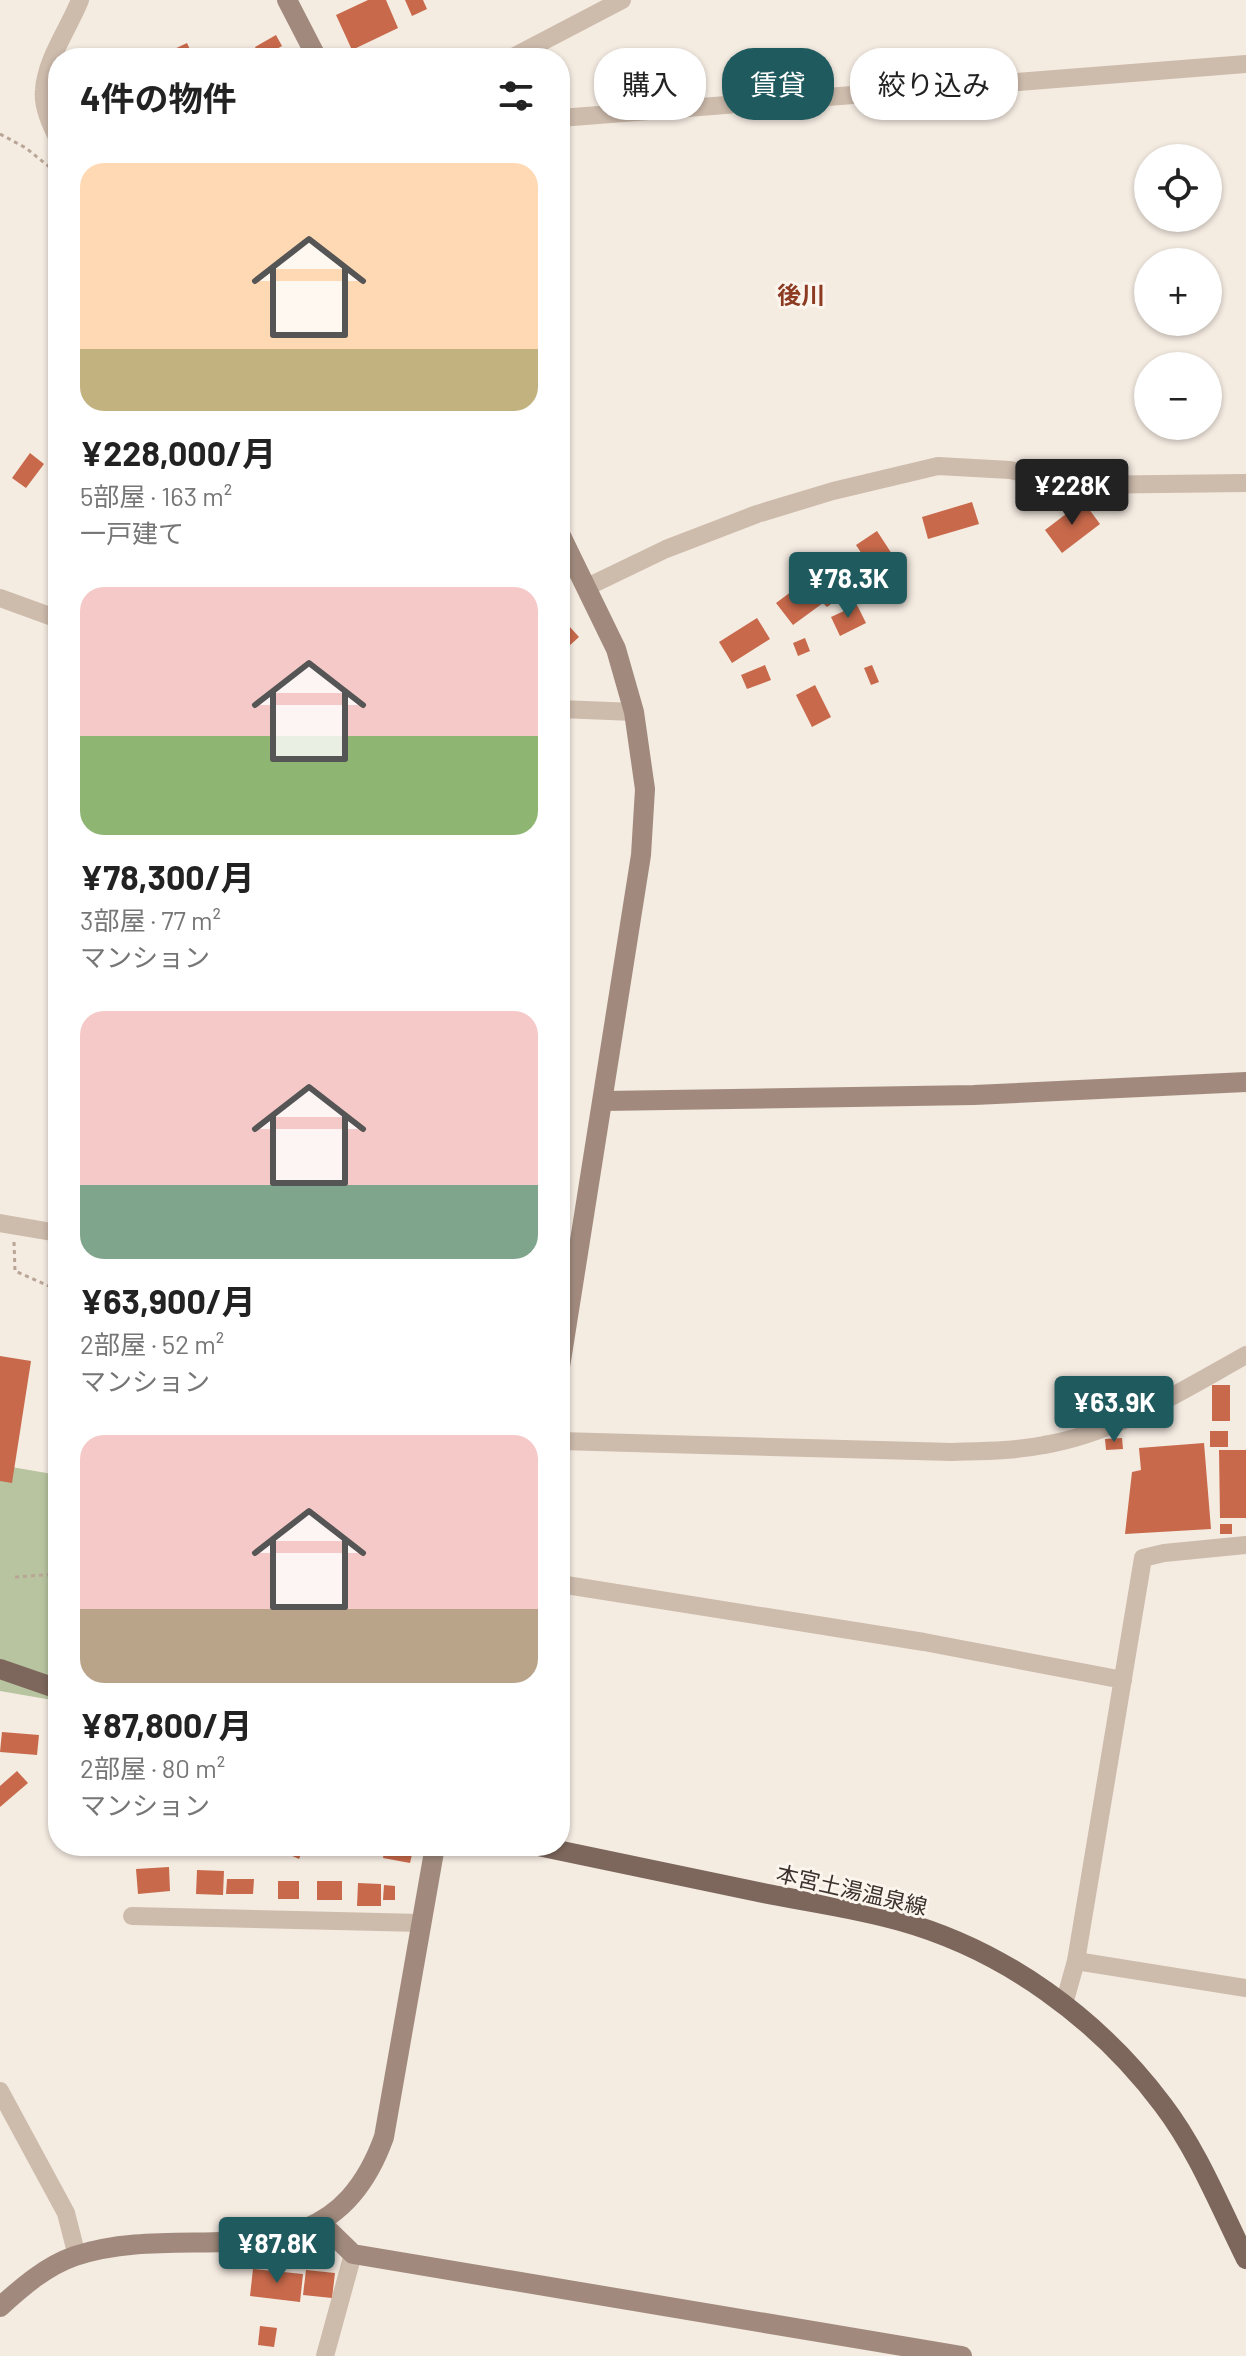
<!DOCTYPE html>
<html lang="ja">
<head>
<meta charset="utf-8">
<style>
  :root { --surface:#fff; --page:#f6f6f6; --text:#222; --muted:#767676; --accent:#1f5a5e }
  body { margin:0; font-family:Barlow,"Noto Sans JP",sans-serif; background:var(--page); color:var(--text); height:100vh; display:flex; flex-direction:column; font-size:30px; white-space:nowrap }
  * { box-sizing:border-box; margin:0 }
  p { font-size:26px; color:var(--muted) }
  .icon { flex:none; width:44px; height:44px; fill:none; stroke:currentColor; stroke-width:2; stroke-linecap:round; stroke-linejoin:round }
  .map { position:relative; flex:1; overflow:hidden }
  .side { position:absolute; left:48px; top:48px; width:522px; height:1808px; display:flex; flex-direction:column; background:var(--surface); border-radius:32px; box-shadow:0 2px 6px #0004 }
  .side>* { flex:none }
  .top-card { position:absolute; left:594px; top:48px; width:532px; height:72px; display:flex; gap:16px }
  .controls { position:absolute; left:1134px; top:144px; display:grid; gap:16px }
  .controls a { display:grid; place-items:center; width:88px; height:88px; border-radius:50%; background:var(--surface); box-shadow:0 2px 6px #0004; font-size:40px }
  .price { position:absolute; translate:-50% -68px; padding:0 18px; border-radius:8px; background:var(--accent); color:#fff; font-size:26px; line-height:52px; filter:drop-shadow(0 2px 4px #0008) }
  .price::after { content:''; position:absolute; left:50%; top:48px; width:24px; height:18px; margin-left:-12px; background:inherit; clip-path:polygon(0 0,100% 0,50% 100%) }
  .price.active { background:#222; color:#fff }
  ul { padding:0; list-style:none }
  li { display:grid; align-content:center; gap:16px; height:424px; padding:0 32px }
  li span { display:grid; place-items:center; height:248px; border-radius:24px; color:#555 }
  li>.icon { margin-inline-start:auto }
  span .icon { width:144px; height:144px; fill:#fffc; stroke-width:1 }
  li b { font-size:34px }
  h2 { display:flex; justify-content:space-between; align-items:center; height:96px; padding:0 32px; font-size:34px }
  .chip { padding:0 28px; border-radius:32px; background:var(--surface); box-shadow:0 2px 6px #0004; font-size:28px; line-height:72px }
  .chip.active { background:var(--accent); color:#fff }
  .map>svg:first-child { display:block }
</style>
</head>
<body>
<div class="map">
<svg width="1246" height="2356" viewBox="0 0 1246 2356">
  <rect width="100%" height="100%" fill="#f4ebe1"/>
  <polygon fill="#b8c4a0" points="0,1465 58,1475 58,1701 0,1691"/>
  <g fill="#c8694b">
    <polygon points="368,0 386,0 398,28 352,50 336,15"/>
    <polygon points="405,0 423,0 427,9 412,16"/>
    <polygon points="276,35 282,46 261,58 255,47"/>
    <polygon points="187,43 194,58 172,58 168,52"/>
    <polygon points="30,453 44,464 26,488 12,478"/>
    <polygon points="1083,501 1100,524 1062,553 1045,530"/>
    <polygon points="972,502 979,524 928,539 922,517"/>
    <polygon points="877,531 892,554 871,568 856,545"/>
    <polygon points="843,553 864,580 827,607 823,603 793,625 776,603"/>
    <polygon points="857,605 866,623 840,636 831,617"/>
    <polygon points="560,616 579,637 568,647 560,638"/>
    <polygon points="757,618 770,639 732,663 719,642"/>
    <polygon points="805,638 810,651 798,656 793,643"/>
    <polygon points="765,665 771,680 747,689 741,675"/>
    <polygon points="872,665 879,682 871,685 864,668"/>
    <polygon points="815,685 831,717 812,727 796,695"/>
    <polygon points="0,1356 31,1361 12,1483 0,1481"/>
    <rect x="1212" y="1385" width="18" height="36"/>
    <polygon points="1085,1394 1103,1397 1100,1411 1083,1408"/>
    <rect x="1210" y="1431" width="18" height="16"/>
    <polygon points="1122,1438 1123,1449 1106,1450 1105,1439"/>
    <polygon points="1204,1443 1211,1529 1125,1534 1132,1472 1141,1470 1139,1448"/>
    <polygon points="1219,1450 1246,1450 1246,1518 1220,1518"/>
    <rect x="1220" y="1524" width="12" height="10"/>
    <polygon points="2,1732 39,1735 37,1755 0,1752"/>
    <polygon points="17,1771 28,1783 0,1807 0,1786"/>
    <polygon points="283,1846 317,1846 313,1856 302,1852 299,1859 281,1851"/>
    <polygon points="339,1846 367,1846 362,1856 349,1851 348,1854 337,1850"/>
    <polygon points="385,1846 414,1846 410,1863 383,1858"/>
    <polygon points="169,1867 170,1891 138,1894 136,1869"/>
    <polygon points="197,1870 224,1871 223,1895 196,1894"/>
    <polygon points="227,1879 254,1879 253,1894 226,1894"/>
    <rect x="278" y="1881" width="21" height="18"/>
    <rect x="317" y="1881" width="25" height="19"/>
    <polygon points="358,1883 381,1884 381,1906 357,1906"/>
    <polygon points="384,1885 395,1886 395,1900 383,1900"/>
    <polygon points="253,2269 303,2274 300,2302 250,2296"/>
    <polygon points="306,2270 335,2273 332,2298 303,2295"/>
    <polygon points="260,2326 277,2328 274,2347 258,2345"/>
  </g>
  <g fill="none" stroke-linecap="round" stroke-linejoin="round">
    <g stroke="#b9a596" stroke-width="3" stroke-dasharray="4 4" stroke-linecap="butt">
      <polyline points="0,134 26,148 58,174"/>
      <polyline points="14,1242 15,1271 58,1290"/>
      <polyline points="15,1577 58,1574"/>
    </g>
    <g stroke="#cdbbac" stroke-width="18">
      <polyline points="511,58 622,0"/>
      <polyline points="560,118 1246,64"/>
      <path d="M58 139C51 125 42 106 44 90 46 59 69 28 80 0"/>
      <polyline points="587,587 666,549 757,514 833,491 938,466 1010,470 1076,485 1246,483"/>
      <polyline points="0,598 58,619"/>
      <polyline points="560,709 634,712"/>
      <polyline points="0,1223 58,1233"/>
      <path d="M560 1441 952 1452C983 1451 1014 1451 1044 1445 1116 1433 1183 1390 1246 1355"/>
      <polyline points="560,1584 924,1642 1123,1680"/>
      <polyline points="132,1916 421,1923"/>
      <polyline points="1076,1961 1246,1988"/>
      <polyline points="1064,2004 1076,1961 1143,1558 1164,1553 1246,1545"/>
      <polyline points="0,2091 66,2213 77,2256"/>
      <polyline points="325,2356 353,2254"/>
    </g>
    <g stroke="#a18a7d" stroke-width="20">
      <polyline points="287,0 317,58"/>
      <polyline points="560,534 616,649 634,712 645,789 641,855 560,1367"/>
      <polyline points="604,1101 974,1095 1246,1082"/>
      <polyline points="320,2222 353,2254 962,2356"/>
      <path d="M0 2307C22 2287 46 2266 75 2256 194 2217 328 2293 384 2137L435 1846"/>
    </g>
    <g stroke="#7d675c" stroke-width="20">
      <polyline points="0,1669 58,1689"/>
      <path d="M538 1846C613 1862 688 1877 763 1893 808 1902 855 1908 900 1921 1004 1950 1098 2018 1163 2105 1198 2151 1220 2207 1246 2259"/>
    </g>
  </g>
  <g text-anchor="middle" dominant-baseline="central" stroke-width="6" stroke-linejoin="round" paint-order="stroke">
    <g font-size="22" fill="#3b302b" stroke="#fbf5ee">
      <text transform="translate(852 1889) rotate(13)">本宮土湯温泉線</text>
    </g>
    <g font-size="24" font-weight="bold" fill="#8c3b22" stroke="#fbf5ee">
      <text x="801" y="294">後川</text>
    </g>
  </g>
</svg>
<div class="controls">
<a><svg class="icon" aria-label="locate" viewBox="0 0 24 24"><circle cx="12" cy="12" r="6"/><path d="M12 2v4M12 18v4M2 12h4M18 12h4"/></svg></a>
<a>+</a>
<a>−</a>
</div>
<b class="price active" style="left:1072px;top:527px">¥228K</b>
<b class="price" style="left:848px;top:620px">¥78.3K</b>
<b class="price" style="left:1114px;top:1444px">¥63.9K</b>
<b class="price" style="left:277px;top:2285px">¥87.8K</b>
<div class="top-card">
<a class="chip">購入</a>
<a class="chip active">賃貸</a>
<a class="chip">絞り込み</a>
</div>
<section class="side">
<h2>4件の物件<svg class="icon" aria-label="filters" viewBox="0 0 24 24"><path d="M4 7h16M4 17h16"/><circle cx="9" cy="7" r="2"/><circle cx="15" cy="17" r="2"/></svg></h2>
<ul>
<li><span style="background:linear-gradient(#ffd9b3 75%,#c2b280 0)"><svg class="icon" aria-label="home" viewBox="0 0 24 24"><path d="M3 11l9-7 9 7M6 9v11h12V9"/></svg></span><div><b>¥228,000/月</b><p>5部屋 · 163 m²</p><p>一戸建て</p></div></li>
<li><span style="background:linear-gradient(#f6c9c9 60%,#8fb573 0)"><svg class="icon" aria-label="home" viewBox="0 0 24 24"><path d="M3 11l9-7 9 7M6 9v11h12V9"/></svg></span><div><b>¥78,300/月</b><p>3部屋 · 77 m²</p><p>マンション</p></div></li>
<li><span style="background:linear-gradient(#f6c9c9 70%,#7fa58c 0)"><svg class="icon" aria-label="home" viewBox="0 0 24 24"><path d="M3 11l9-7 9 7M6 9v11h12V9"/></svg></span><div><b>¥63,900/月</b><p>2部屋 · 52 m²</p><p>マンション</p></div></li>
<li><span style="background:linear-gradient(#f6c9c9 70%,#b9a48a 0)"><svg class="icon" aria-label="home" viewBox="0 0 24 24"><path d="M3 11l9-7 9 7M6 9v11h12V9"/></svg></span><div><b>¥87,800/月</b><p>2部屋 · 80 m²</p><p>マンション</p></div></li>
</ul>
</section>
</div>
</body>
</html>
